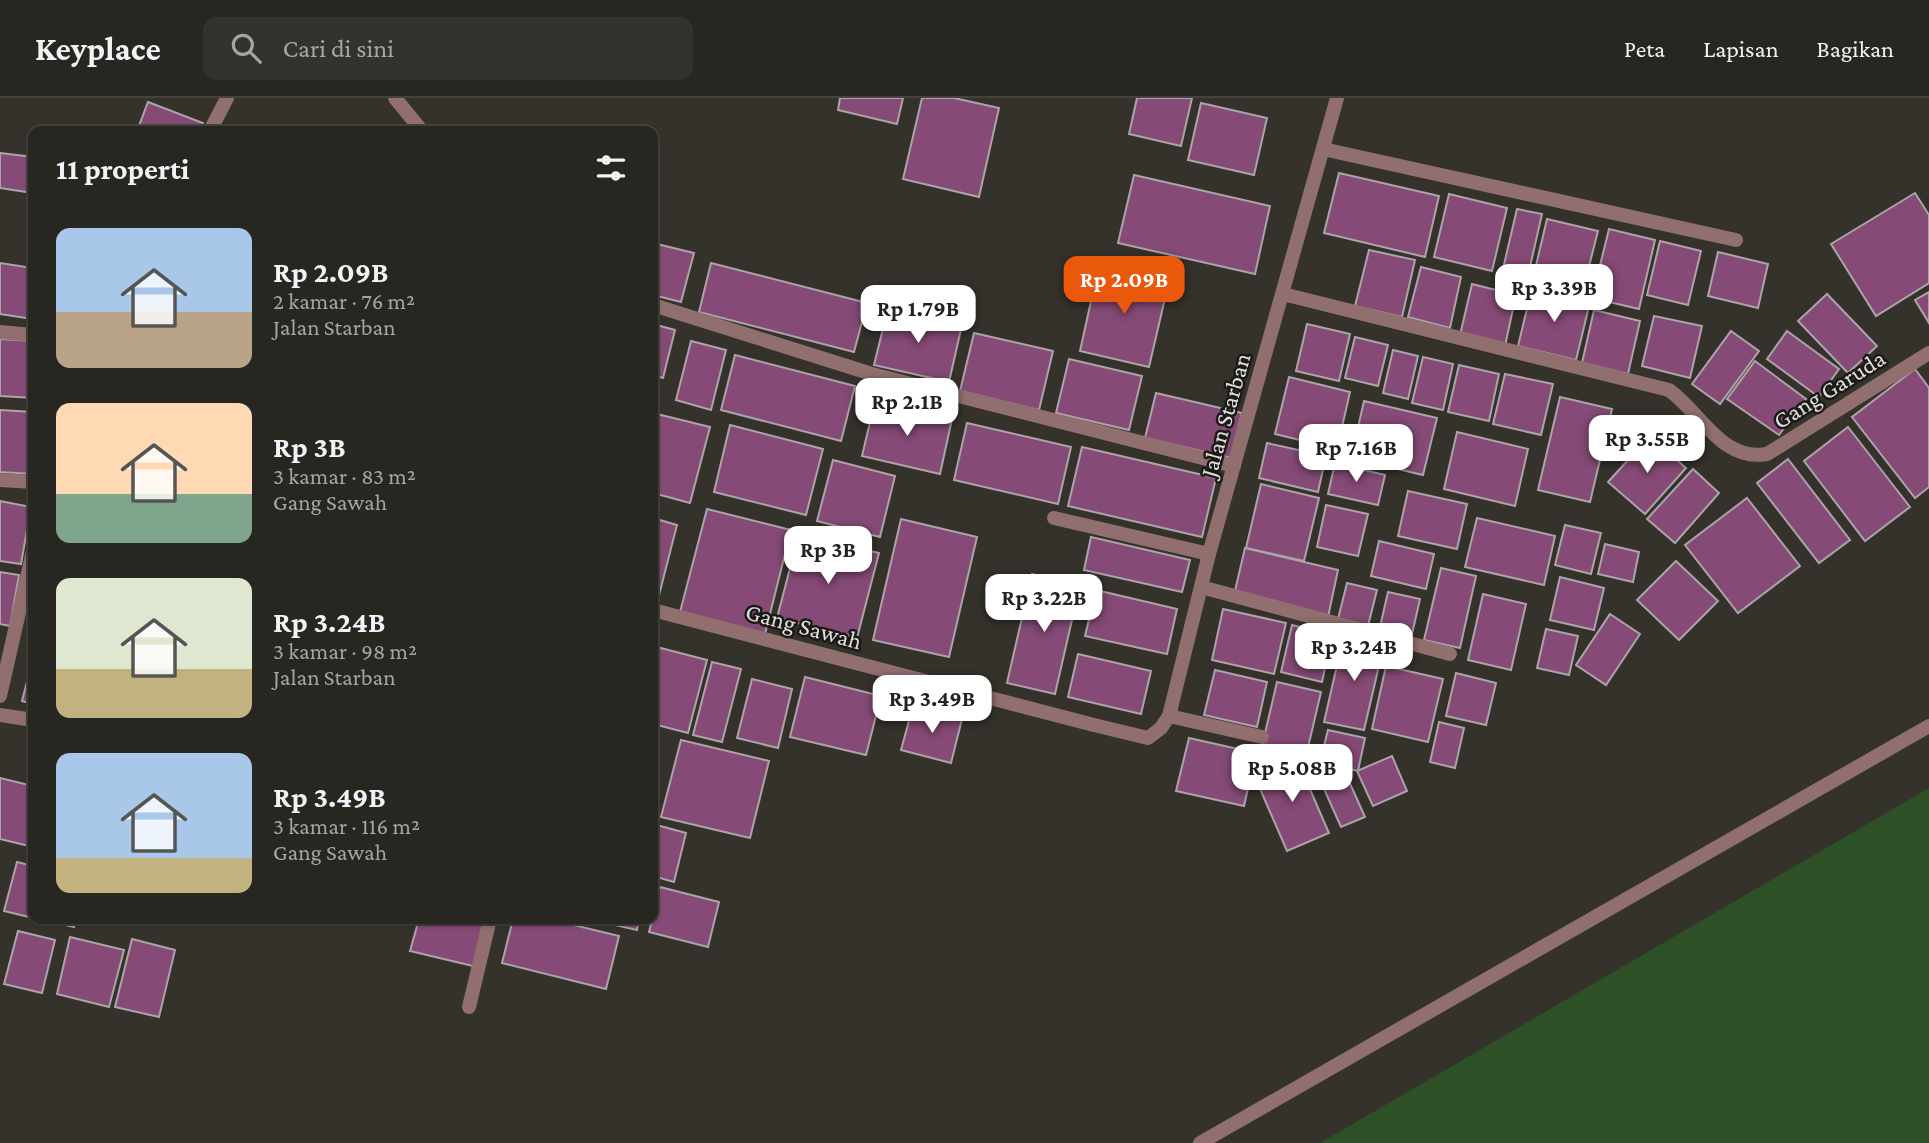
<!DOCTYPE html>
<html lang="id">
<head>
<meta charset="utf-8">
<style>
  :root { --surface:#282621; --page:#34322e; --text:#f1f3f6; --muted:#a5a5a5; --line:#44433f; --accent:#ea580c }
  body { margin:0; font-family:"Crimson Pro",serif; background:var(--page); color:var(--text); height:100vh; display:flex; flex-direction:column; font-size:26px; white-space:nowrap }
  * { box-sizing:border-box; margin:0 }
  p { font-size:23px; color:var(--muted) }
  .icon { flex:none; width:38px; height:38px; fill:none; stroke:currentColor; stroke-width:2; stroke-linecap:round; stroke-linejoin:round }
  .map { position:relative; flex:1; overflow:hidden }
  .drawer { position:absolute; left:28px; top:28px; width:630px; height:798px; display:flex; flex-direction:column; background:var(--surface); border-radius:14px; box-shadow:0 2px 5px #0004,0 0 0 2px var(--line) }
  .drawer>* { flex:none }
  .price { position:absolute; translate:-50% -60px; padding:0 16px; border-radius:14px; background:#fff; color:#222; font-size:23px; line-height:46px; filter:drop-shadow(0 2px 4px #0008) }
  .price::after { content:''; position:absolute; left:50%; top:42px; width:21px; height:16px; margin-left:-10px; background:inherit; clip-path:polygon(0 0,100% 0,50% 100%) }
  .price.selected { background:var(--accent); color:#fff }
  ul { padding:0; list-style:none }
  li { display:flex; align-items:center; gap:21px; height:175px; padding:0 28px }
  li span { display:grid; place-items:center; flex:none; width:196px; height:140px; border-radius:14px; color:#555 }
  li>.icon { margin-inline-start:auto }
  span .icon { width:84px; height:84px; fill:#fffc; stroke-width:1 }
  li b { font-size:30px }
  h2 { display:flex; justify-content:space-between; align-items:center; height:84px; padding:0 28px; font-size:30px }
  header { display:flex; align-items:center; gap:42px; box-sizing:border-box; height:98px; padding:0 35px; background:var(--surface); border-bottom:2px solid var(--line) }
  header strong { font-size:33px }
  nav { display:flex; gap:38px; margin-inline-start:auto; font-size:24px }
  .search { width:490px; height:63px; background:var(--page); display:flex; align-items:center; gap:18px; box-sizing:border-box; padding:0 24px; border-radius:14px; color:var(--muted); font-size:26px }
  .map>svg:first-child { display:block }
</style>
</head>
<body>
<header>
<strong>Keyplace</strong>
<div class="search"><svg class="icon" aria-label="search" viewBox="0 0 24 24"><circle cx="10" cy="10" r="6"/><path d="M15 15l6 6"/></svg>Cari di sini</div>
<nav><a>Peta</a><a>Lapisan</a><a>Bagikan</a></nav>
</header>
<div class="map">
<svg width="1929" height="1045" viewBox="0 0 1929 1045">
  <rect width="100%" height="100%" fill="#35322c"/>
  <polygon fill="#2d5026" points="1929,690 1929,1045 1320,1045"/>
  <g fill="#854a75" stroke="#aba4a9" stroke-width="2">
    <polygon points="840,0 903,0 897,26 838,12"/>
    <polygon points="922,0 954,0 999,10 979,99 903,81"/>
    <polygon points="1137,0 1192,0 1181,48 1129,36"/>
    <polygon points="148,4 203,25 200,33 137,33"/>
    <polygon points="1201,5 1267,20 1254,77 1188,62"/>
    <polygon points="0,55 33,59 33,95 0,90"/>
    <polygon points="1339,75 1439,98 1425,159 1324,135"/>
    <polygon points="1134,77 1270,108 1255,176 1118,145"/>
    <polygon points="1915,95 1929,117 1929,185 1876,218 1831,146"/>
    <polygon points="1449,96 1507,110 1492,173 1434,159"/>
    <polygon points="1517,111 1542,116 1527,182 1502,175"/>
    <polygon points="1547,121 1598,133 1584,188 1534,176"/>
    <polygon points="1609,131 1655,142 1639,211 1592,200"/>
    <polygon points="1660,143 1701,153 1688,207 1647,197"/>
    <polygon points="653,145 694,155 681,204 653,197"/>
    <polygon points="1369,152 1415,162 1402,219 1355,208"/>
    <polygon points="1718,154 1768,166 1758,210 1708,198"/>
    <polygon points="0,165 33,170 33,221 0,216"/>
    <polygon points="711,165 867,205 854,254 699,214"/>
    <polygon points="1099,167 1169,183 1149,269 1080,253"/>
    <polygon points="1421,169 1461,179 1450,230 1408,219"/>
    <polygon points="1472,186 1516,197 1505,248 1460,237"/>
    <polygon points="1532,190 1590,204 1576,262 1518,248"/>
    <polygon points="1929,194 1929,225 1915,202"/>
    <polygon points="1827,196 1877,248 1848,275 1798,223"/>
    <polygon points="888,210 962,227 949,284 874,267"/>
    <polygon points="1594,212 1640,223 1628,276 1582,265"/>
    <polygon points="1654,218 1702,228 1690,280 1642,268"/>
    <polygon points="653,226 675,232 663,280 653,277"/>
    <polygon points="1307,226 1350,236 1339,283 1296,273"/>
    <polygon points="1731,233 1759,253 1720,306 1692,286"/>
    <polygon points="1787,233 1839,271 1819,299 1767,261"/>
    <polygon points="974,235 1053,253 1039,312 960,293"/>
    <polygon points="1355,239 1388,247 1378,288 1345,280"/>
    <polygon points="0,241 33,243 33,300 0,298"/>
    <polygon points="691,243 726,252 711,312 676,302"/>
    <polygon points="1393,252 1418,258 1408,301 1383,295"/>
    <polygon points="735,257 855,288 841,343 721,312"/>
    <polygon points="1423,259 1453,266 1443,312 1412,305"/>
    <polygon points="1069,261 1142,278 1129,332 1056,315"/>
    <polygon points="1755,263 1806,301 1779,337 1727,301"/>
    <polygon points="1459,267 1499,276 1489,323 1448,314"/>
    <polygon points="1915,271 1929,290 1929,389 1915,400 1852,319"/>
    <polygon points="1505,276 1553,286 1541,337 1493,326"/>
    <polygon points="1289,279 1350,294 1337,351 1275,336"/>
    <polygon points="1156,295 1242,315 1231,360 1145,340"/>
    <polygon points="1560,299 1612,311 1590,404 1538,392"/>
    <polygon points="875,303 952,321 940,376 862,358"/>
    <polygon points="1364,303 1437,320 1423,377 1351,360"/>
    <polygon points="0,312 33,314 33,376 0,374"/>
    <polygon points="653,315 710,329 690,405 653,395"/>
    <polygon points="967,325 1071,349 1058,406 954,382"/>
    <polygon points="730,327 823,351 806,417 714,394"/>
    <polygon points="1848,329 1910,409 1865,443 1804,363"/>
    <polygon points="1457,334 1528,351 1515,408 1444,391"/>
    <polygon points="1650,338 1686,370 1645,416 1608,384"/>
    <polygon points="1267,345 1326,358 1318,394 1259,380"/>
    <polygon points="1082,349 1216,380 1202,439 1068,408"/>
    <polygon points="1788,361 1850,442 1819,465 1757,385"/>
    <polygon points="833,362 895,378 880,439 817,423"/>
    <polygon points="1335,365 1385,377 1378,407 1328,396"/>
    <polygon points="1693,371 1719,395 1675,445 1647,421"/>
    <polygon points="1261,386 1319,400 1304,463 1246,450"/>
    <polygon points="1408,393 1467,406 1457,451 1398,438"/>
    <polygon points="1747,400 1800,468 1738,515 1685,447"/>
    <polygon points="0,403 31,409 21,466 0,463"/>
    <polygon points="1326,407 1368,416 1358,458 1317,449"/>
    <polygon points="707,411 791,432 765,536 680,514"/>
    <polygon points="653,420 677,427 657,505 653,504"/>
    <polygon points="1477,420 1555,438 1544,487 1465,469"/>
    <polygon points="901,421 977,439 949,559 873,542"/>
    <polygon points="1565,427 1601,435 1591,476 1555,467"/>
    <polygon points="799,436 879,455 857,540 777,520"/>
    <polygon points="1091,439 1190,462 1182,494 1084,472"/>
    <polygon points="1379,443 1434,456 1426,491 1371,478"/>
    <polygon points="1605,446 1639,454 1633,484 1598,476"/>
    <polygon points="1245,450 1338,472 1328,519 1234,497"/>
    <polygon points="1676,463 1718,503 1679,542 1637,502"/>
    <polygon points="1441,470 1476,478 1460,550 1424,542"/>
    <polygon points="0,474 19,477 10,528 0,526"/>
    <polygon points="1032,476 1080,487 1055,596 1007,585"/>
    <polygon points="1560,479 1604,490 1594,532 1550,522"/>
    <polygon points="1347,485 1377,492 1368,528 1338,521"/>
    <polygon points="1096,492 1177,511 1167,556 1085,538"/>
    <polygon points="1388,494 1420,501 1412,536 1380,529"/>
    <polygon points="1483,496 1526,506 1511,572 1468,562"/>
    <polygon points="1223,511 1286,525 1274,576 1212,562"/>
    <polygon points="1610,516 1640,536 1606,587 1576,567"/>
    <polygon points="1292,527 1332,537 1322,584 1281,574"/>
    <polygon points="1546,531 1578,538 1569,577 1537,570"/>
    <polygon points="1344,537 1384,546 1364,632 1324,624"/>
    <polygon points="653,548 707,562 688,635 653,626"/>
    <polygon points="1078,556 1151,573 1141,616 1068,599"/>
    <polygon points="33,560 33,606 22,603"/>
    <polygon points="712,564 741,571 722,644 693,637"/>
    <polygon points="1386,568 1443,581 1428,644 1372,631"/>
    <polygon points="1215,572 1267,584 1257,629 1204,617"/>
    <polygon points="1456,575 1496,585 1486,627 1446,618"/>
    <polygon points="805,579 881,598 866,657 790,639"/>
    <polygon points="752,581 792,591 778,650 737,640"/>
    <polygon points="1277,584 1321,594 1306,658 1262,648"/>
    <polygon points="913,608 962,621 951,665 901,652"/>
    <polygon points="1439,624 1464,630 1455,670 1430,664"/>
    <polygon points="1328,632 1365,640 1358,673 1320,664"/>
    <polygon points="1189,640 1256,655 1244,708 1176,693"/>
    <polygon points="681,642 769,663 750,740 661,719"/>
    <polygon points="1392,658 1407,693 1373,708 1357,673"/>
    <polygon points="1296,659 1329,735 1287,753 1254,677"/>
    <polygon points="1344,672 1365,719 1341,729 1320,682"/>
    <polygon points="0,680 33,688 33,749 0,741"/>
    <polygon points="653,726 686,735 674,784 653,778"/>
    <polygon points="17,764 33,768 33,820 4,813"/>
    <polygon points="660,789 719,804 708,849 649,834"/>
    <polygon points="38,821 76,821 74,829"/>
    <polygon points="419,821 485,821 473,868 410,853"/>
    <polygon points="513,821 549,821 619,838 606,891 502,865"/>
    <polygon points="589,821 639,821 637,832"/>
    <polygon points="18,833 55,842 42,895 4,886"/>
    <polygon points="70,839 124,852 109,909 57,896"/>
    <polygon points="132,841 175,852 159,919 115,909"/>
  </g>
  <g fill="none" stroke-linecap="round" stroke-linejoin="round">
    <g stroke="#926f6f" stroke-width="14">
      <polyline points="1054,420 1209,456"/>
      <polyline points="1169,618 1262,639"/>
      <polyline points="1200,1045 1929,628"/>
    </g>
    <g stroke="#926f6f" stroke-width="14">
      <polyline points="395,0 422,33"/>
      <polyline points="210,33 227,0"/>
      <polyline points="1323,51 1736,142"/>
      <path d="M1283 196 1669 292C1701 315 1722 364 1767 356L1929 255"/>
      <polyline points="653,207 872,276 1234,368"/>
      <polyline points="0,234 33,237"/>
      <polyline points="0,382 33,384"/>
      <polyline points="1201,489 1450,556"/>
      <polyline points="653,512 1094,627 1148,640 1161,630 1169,618 1209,456 1337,0"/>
      <polyline points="0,598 33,453"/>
      <polyline points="0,617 33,622"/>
      <polyline points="469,909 490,821"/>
    </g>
  </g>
  <g text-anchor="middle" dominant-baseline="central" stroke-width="5" stroke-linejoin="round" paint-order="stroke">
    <g font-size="24" fill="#e1dfdb" stroke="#1b1a17">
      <text transform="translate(1829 291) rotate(-32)">Gang Garuda</text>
      <text transform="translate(1225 317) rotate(-74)">Jalan Starban</text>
      <text transform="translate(804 528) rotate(15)">Gang Sawah</text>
    </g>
  </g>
</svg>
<b class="price selected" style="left:1124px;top:218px">Rp 2.09B</b>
<b class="price" style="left:1554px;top:226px">Rp 3.39B</b>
<b class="price" style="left:918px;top:247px">Rp 1.79B</b>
<b class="price" style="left:907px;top:340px">Rp 2.1B</b>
<b class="price" style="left:1647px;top:377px">Rp 3.55B</b>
<b class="price" style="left:1356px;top:386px">Rp 7.16B</b>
<b class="price" style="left:828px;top:488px">Rp 3B</b>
<b class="price" style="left:1044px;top:536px">Rp 3.22B</b>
<b class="price" style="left:1354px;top:585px">Rp 3.24B</b>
<b class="price" style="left:932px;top:637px">Rp 3.49B</b>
<b class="price" style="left:1292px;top:706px">Rp 5.08B</b>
<section class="drawer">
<h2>11 properti<svg class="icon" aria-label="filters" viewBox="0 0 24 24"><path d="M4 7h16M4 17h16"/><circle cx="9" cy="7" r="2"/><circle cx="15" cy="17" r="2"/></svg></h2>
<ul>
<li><span style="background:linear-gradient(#a9c7e8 60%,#b9a48a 0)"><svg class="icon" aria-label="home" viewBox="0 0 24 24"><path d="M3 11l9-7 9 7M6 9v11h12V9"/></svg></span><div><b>Rp 2.09B</b><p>2 kamar · 76 m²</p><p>Jalan Starban</p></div></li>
<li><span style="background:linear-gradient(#ffd9b3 65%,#7fa58c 0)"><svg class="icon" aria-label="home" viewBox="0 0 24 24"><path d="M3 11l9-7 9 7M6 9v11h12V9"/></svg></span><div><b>Rp 3B</b><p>3 kamar · 83 m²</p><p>Gang Sawah</p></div></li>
<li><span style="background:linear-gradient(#dfe7d0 65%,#c2b280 0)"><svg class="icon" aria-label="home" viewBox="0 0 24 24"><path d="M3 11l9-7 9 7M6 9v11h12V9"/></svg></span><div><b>Rp 3.24B</b><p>3 kamar · 98 m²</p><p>Jalan Starban</p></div></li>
<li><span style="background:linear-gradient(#a9c7e8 75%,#c2b280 0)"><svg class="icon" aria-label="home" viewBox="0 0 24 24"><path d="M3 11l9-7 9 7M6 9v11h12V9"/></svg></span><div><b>Rp 3.49B</b><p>3 kamar · 116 m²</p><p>Gang Sawah</p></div></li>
</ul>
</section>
</div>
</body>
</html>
